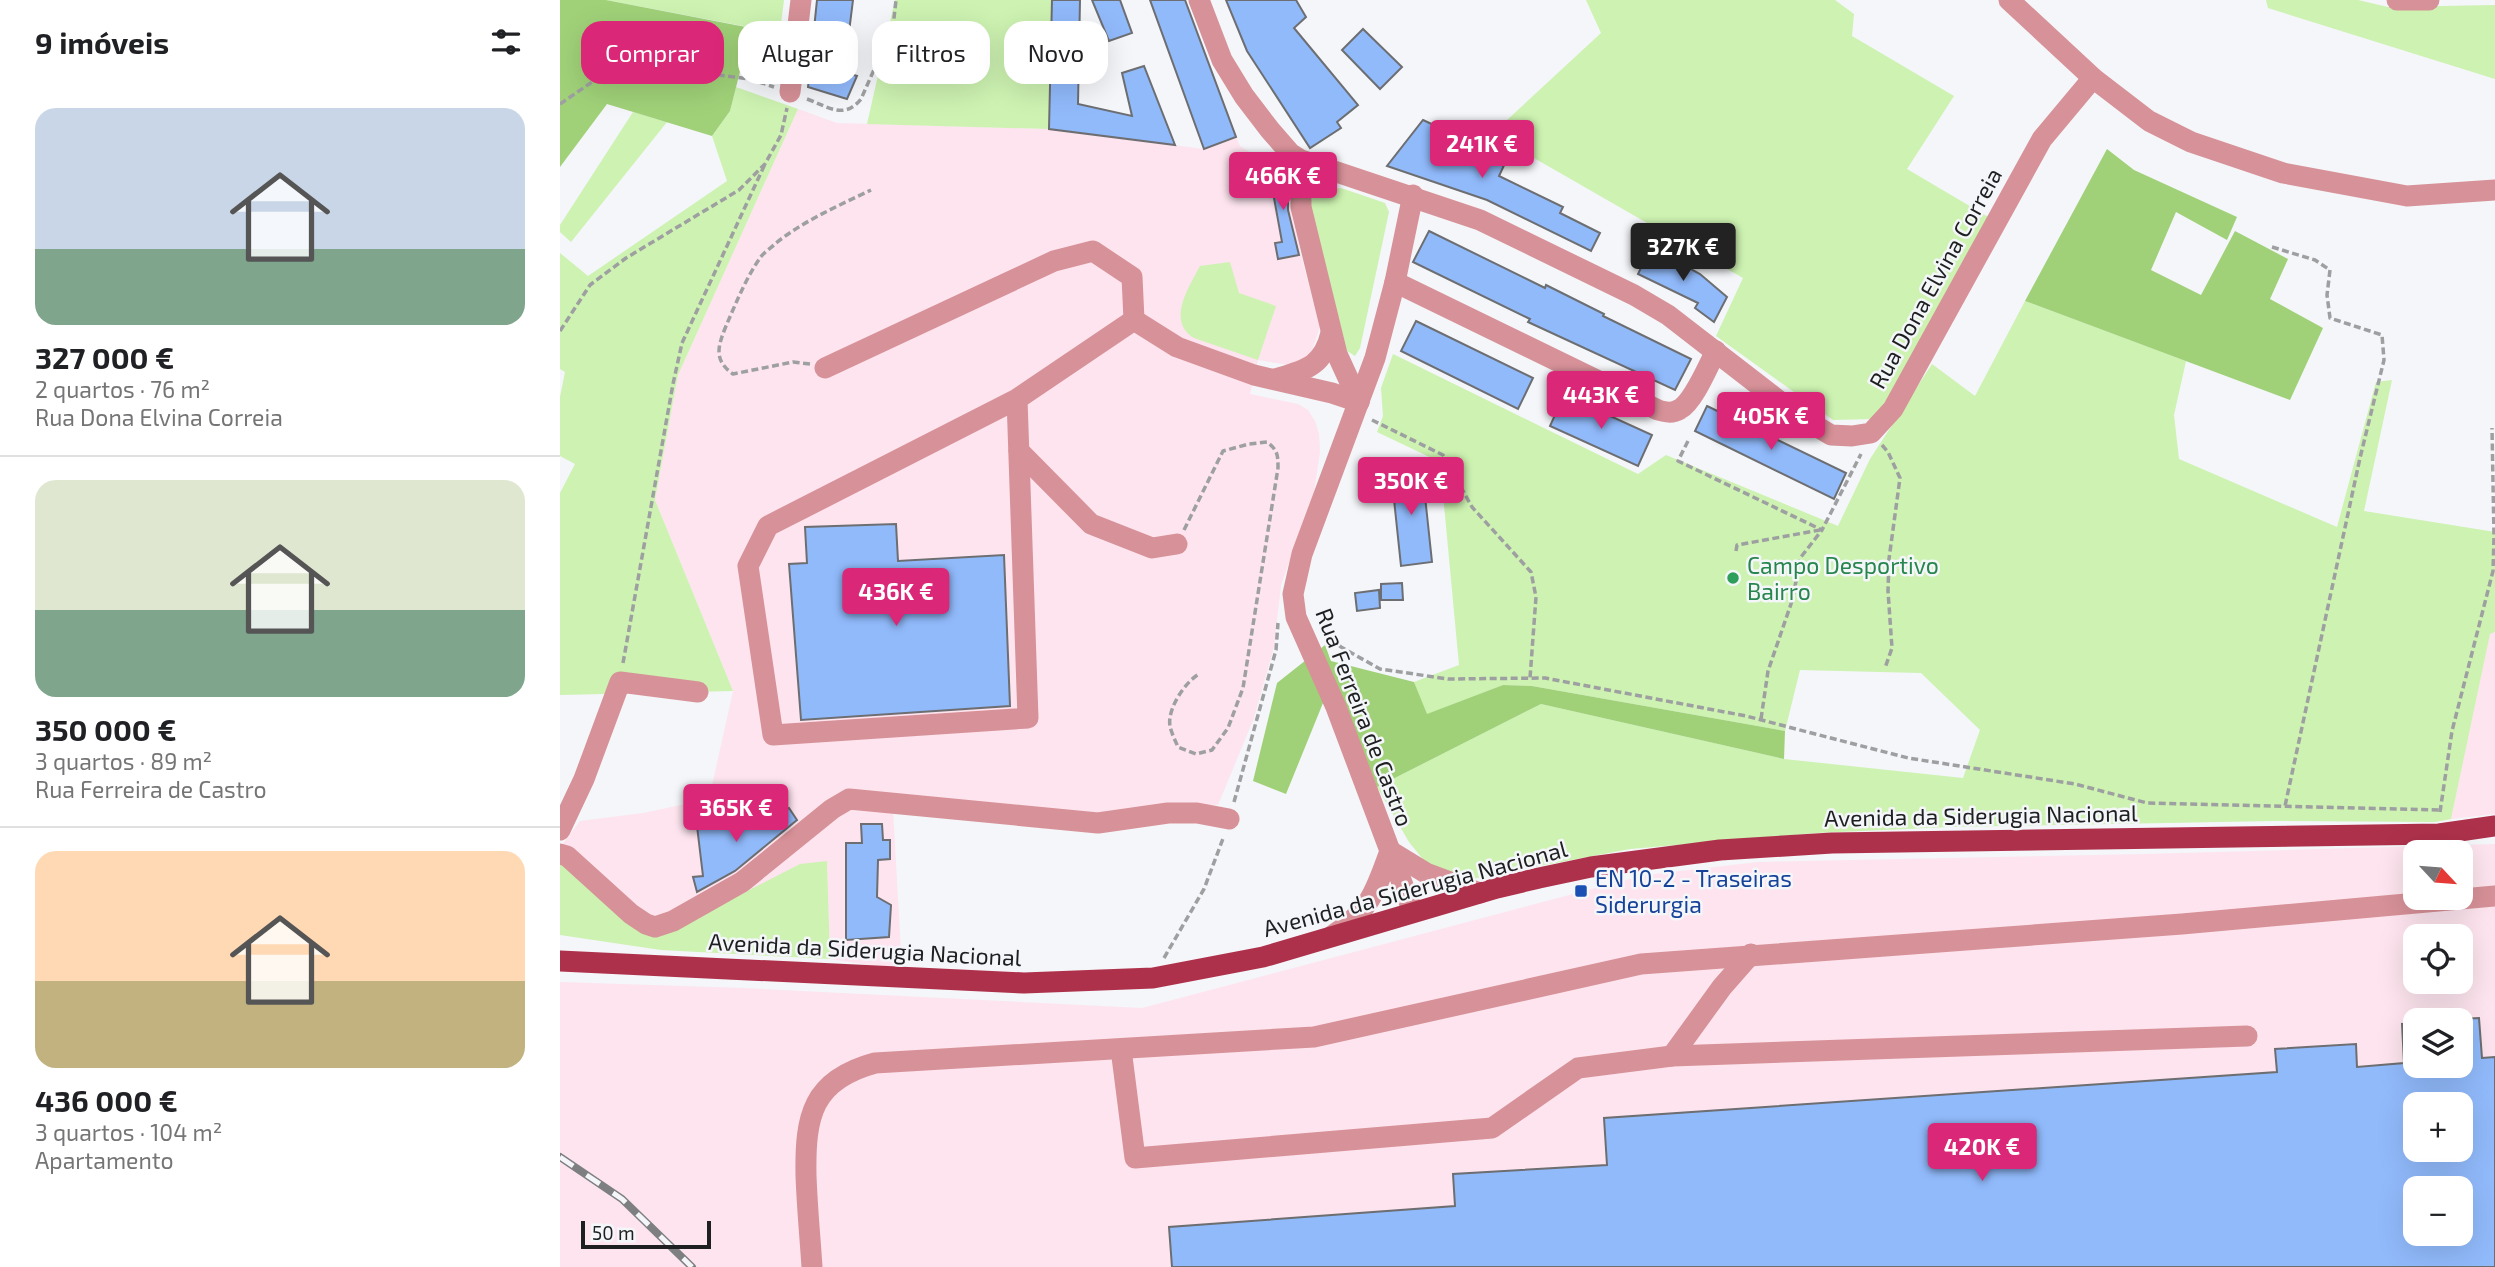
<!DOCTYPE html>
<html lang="pt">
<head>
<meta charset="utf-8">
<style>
  :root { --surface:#fff; --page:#f2f2f2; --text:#202124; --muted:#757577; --line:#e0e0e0; --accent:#db2777 }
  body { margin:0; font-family:"Exo 2",sans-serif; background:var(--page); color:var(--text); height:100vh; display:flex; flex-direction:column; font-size:26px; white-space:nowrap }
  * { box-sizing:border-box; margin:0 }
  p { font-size:23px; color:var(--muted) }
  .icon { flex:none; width:38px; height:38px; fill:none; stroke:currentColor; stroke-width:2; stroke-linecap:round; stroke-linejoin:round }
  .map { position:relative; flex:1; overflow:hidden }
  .details { display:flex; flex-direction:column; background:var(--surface); width:560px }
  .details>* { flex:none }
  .top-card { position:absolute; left:21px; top:21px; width:665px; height:63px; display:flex; gap:14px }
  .needle { width:46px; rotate:116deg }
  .buttons { position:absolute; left:1843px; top:840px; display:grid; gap:14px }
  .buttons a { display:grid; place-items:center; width:70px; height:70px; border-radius:14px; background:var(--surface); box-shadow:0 7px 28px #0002; font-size:35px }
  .scale { position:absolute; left:21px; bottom:18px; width:130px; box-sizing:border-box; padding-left:7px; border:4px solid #1e1f20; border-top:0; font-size:19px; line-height:24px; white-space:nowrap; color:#1e1f20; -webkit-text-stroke:5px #f4f6f9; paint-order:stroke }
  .price { position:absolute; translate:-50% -60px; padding:0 16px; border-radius:7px; background:var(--accent); color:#fff; font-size:23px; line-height:46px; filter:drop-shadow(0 2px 4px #0008) }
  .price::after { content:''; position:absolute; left:50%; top:42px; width:21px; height:16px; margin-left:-10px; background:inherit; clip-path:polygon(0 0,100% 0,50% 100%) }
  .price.current { background:#222; color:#fff }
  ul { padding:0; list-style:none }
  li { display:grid; align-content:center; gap:14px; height:371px; padding:0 35px }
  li+li { border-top:2px solid var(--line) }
  li span { display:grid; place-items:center; height:217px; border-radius:21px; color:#555 }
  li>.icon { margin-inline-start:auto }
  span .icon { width:126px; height:126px; fill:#fffc; stroke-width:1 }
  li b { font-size:30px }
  h2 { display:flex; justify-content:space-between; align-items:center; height:84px; padding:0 35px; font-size:30px }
  .pill { padding:0 24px; border-radius:21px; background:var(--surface); box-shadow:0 7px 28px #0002; font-size:24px; line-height:63px }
  .pill.current { background:var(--accent); color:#fff }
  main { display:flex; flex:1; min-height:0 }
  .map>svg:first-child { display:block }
</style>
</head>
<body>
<main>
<section class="details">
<h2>9 imóveis<svg class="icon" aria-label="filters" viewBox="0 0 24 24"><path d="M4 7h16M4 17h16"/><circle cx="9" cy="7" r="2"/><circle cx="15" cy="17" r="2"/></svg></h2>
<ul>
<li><span style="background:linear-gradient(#c9d6e8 65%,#7fa58c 0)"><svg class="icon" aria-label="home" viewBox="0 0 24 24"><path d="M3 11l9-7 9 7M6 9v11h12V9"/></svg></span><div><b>327 000 €</b><p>2 quartos · 76 m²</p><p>Rua Dona Elvina Correia</p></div></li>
<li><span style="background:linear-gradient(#dfe7d0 60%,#7fa58c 0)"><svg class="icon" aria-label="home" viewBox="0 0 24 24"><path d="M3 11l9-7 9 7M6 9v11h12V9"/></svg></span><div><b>350 000 €</b><p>3 quartos · 89 m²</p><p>Rua Ferreira de Castro</p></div></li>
<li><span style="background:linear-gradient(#ffd9b3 60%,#c2b280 0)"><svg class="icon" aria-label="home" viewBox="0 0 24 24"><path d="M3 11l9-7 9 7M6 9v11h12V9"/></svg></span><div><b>436 000 €</b><p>3 quartos · 104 m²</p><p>Apartamento</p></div></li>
</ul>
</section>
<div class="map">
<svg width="1935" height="1267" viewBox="0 0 1935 1267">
  <rect width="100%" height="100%" fill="#f4f6f9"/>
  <g fill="#fde4ee" fill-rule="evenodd">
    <polygon points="238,109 277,123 489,129 644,149 676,137 680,146 708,164 723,162 741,255 760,327 750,356 735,366 698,360 690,394 738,404 748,410 755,421 759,434 760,452 754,492 721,585 714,647 694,718 658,805 540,816 333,809 342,970 270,959 267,861 96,937 1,846 20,821 83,813 149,799 173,691 95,500 118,375"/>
    <polygon points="1935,632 1935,814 1891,819 1930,633"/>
    <path d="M1935 844V1267H0V982L184 988 582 1008 1085 875 1198 862 1585 854ZM1855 852H1900V898H1855ZM1855 936H1900V982H1855ZM1855 1020H1900V1066H1855ZM1855 1104H1900V1150H1855ZM1855 1188H1900V1234H1855Z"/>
  </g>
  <g fill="#cdf2b1">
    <polygon points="46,0 224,0 220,31 214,32"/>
    <polygon points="335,0 492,0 489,129 307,124"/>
    <polygon points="1026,0 1275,0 1294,14 1292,36 1394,96 1347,169 1430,218 1350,367 1313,419 1273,420 1156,336 1183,278 932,134 1041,33"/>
    <polygon points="1706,0 1798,0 1828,7 1935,5 1935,79 1708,8"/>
    <polygon points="176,87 238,109 118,375 95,500 173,691 0,695 0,493 15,464 0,456 0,397 5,372 0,369 0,253 28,276 167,181 152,136 170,111"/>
    <polygon points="73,112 107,122 11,242 0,232 0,225"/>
    <polygon points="781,188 825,203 829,212 800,348 795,356 784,349 745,205 762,190"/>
    <path d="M670 262 679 293 716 306 698 360 634 338C606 321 629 287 640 266Z"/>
    <polygon points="1465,301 1626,361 1614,415 1619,459 1777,527 1816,382 1832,380 1804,511 1935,532 1935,632 1930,634 1891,819 1875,822 1713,821 1390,827 1257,833 1070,849 901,881 870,868 849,842 817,787 981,704 1224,759 1403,778 1420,730 1361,673 1240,670 1225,731 972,686 943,685 866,715 854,682 899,665 880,462 817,432 823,416 821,388 833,354 1078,474 1106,455 1278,526 1310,459 1372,364 1415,396"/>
    <polygon points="267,861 270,959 101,950 0,935 0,863 97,937 240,864"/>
  </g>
  <g fill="#a0d178">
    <polygon points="0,0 46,0 191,28 170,111 152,136 47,104 0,167"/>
    <polygon points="1547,149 1574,170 1677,217 1667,240 1616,212 1591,270 1641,295 1675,231 1728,259 1710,299 1763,328 1730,400 1465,301"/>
    <polygon points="765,645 771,661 854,682 867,714 943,685 972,686 1225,731 1224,759 981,704 817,787 786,706 763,703 726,794 693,781 717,683"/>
  </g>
  <g fill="#91bafb" stroke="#6d6e71" stroke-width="2" fill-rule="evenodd">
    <polygon points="257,0 293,0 284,72 297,76 287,99 248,87"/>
    <polygon points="492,0 520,0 518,104 572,116 562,73 584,66 615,145 489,129"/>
    <polygon points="532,0 560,0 572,33 549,41"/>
    <polygon points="590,0 625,0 676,137 644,149"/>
    <polygon points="666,0 736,0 746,17 734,28 798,105 777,122 781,128 750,148 687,51"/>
    <polygon points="803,29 842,67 820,89 782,50"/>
    <polygon points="863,120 947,159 939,176 1003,207 1000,213 1040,233 1031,251 927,200 827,166"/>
    <polygon points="721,162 724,164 728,190 728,210 739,255 718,259 715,243 722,242 708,165"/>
    <polygon points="869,231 985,288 986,285 1044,314 1043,316 1131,359 1115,390 968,322 970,319 853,262"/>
    <polygon points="1091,247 1140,274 1167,297 1154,322 1135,308 1138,303 1078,274"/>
    <polygon points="856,321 973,378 958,409 841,351"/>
    <polygon points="1004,395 1092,435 1078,466 990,426"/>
    <polygon points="1147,406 1286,473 1274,499 1135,431"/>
    <polygon points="862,468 872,562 841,566 831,471"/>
    <polygon points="336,524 338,561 444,555 450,706 241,720 229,564 247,563 245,527"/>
    <polygon points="842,583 843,600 821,600 821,584"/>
    <polygon points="819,590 820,608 797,611 795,593"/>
    <polygon points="229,808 237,820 175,871 137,892 133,877 143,876 137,826 187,820 193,823"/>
    <polygon points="301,824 322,824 323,840 330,840 330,859 318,860 317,897 331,905 329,937 286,940 286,843 302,843"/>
    <path d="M1919 1018 1922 1058 1935 1057V1267H612L609 1227 895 1206 893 1174 1047 1165 1044 1118 1717 1072 1715 1049 1796 1044 1797 1067 1844 1063 1842 1024 1855 1023V1066H1900V1019ZM1855 1104H1900V1150H1855ZM1855 1188H1900V1234H1855Z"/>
  </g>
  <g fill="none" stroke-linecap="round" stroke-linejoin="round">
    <g stroke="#9e9fa1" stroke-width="3.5" stroke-dasharray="7 3.5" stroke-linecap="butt">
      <path d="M247 99C269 107 284 120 301 99L333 27 336 0"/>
      <polyline points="0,104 48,71 158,75 190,79 214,87"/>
      <polyline points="1712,247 1755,260 1770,270 1767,295 1770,318 1822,335 1824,360 1800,458 1725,806"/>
      <polyline points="0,331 30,285 66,258 179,190 205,164 221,135 227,108"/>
      <path d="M250 364 233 362 173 374C153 360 158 346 166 326 176 303 186 278 200 258 204 252 211 248 216 243 245 220 278 206 311 190"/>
      <polyline points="812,420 883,455 912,507 971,572 976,597 970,678"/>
      <polyline points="1128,441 1118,461 1262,530 1301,454"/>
      <polyline points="1322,445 1328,452 1340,478 1329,559 1328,591 1332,648 1325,668"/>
      <path d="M624 530 663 451 689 444 707 442C718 450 718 456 718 468L683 688 668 728 652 750 636 754 618 747C615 740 611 732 610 726 607 709 625 682 639 674"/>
      <polyline points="1176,551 1177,545 1260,530"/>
      <polyline points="764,631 781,647 820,669 888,679 985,678 1186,716 1348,758 1515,784 1587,803 1881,810"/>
      <polyline points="63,663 113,384 122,343 205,164"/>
      <polyline points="1201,719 1208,671 1232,601 1241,557 1262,530"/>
      <polyline points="674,802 716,650 718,623"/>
      <polyline points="1880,812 1892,731 1933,571 1934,537 1932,428"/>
      <polyline points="604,958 644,889 664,836"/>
    </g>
    <g stroke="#d79198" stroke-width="21">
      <polyline points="639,0 662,60 684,96 710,130 730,153 741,160 920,220 1074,295 1108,315 1236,414 1271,435 1292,436 1311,433 1333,409 1482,139 1533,78"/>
      <polyline points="1449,0 1533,78 1589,121 1631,142 1723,173 1847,196 1935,190"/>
      <polyline points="1837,0 1869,0"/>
      <polyline points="230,92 241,0"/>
      <polyline points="752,165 741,192 741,207 777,354 799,402"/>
      <polyline points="853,195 835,282 815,358 742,554 733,594 736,617 776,707 853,912"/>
      <path d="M835 282 1098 410C1105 412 1112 414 1120 409 1134 401 1148 366 1156 351"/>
      <polyline points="265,368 494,261 533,251 572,277 574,320"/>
      <path d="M715 379C745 370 763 367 771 333"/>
      <polyline points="457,399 468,718 213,735 188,566 208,526 457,399 574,320 617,347 694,375 772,393 799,402"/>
      <polyline points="459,451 531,524 592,548 617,544"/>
      <polyline points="0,830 24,779 60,682 138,692"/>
      <polyline points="830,851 866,873 920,893"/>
      <polyline points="0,854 7,856 71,914 86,924 95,927 113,921 182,882 272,809 289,799 538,823 608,813 637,813 669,819"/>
      <path d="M772 936C810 910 815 893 830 851"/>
      <polyline points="561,1049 575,1158 932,1128 1018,1068 1112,1056 1687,1036"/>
      <polyline points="1112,1056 1162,987 1191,954"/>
      <path d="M252 1267C250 1236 247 1206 246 1175 245 1116 252 1080 315 1063L754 1037 1081 964 1622 924 1935 896"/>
    </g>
    <polyline stroke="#ae314b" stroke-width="21" points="0,961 464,983 593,978 703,957 937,888 979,878 1031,867 1160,850 1272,843 1879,834 1935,826"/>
    <defs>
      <polyline id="rail" points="0,1157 62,1199 132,1267"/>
    </defs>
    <use href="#rail" stroke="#7e7f81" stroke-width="8"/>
    <use href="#rail" stroke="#f4f6f9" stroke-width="5" stroke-dasharray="16" stroke-linecap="butt"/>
  </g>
  <circle fill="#2e9e5b" stroke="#f4f6f9" stroke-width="2.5" cx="1173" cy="578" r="7"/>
  <rect fill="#1a4fb4" stroke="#f4f6f9" stroke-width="2.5" x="1014" y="884" width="14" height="14" rx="3.5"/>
  <g text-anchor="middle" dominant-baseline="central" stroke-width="5" stroke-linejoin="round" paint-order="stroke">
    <g font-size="23" fill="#1e1f20" stroke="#f4f6f9">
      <text transform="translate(1375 278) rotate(-61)">Rua Dona Elvina Correia</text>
      <text transform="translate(805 717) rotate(69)">Rua Ferreira de Castro</text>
      <text transform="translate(1421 815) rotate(-1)">Avenida da Siderugia Nacional</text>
      <text transform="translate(855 888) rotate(-15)">Avenida da Siderugia Nacional</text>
      <text transform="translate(305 949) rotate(3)">Avenida da Siderugia Nacional</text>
    </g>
    <g font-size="23" fill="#27864d" stroke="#f4f6f9" text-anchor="start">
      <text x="1187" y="565">Campo Desportivo<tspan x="1187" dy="26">Bairro</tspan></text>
    </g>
    <g font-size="23" fill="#164399" stroke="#f4f6f9" text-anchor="start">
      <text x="1035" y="878">EN 10-2 - Traseiras<tspan x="1035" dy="26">Siderurgia</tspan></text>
    </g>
  </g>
</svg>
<div class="buttons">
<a><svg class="needle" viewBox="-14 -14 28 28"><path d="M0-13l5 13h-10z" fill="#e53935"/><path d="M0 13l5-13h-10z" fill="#757577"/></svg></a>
<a><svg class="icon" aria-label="locate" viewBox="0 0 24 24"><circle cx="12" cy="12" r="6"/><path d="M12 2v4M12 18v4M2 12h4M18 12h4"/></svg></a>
<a><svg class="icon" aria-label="layers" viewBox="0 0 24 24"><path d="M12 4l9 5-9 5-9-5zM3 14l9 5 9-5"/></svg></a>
<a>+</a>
<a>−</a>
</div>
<div class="scale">50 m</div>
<b class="price" style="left:922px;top:180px">241K €</b>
<b class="price" style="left:723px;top:212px">466K €</b>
<b class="price current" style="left:1123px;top:283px">327K €</b>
<b class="price" style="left:1041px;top:431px">443K €</b>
<b class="price" style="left:1211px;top:452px">405K €</b>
<b class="price" style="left:851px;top:517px">350K €</b>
<b class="price" style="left:336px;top:628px">436K €</b>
<b class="price" style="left:176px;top:844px">365K €</b>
<b class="price" style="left:1422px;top:1183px">420K €</b>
<div class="top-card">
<a class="pill current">Comprar</a>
<a class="pill">Alugar</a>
<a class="pill">Filtros</a>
<a class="pill">Novo</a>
</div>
</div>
</main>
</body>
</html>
